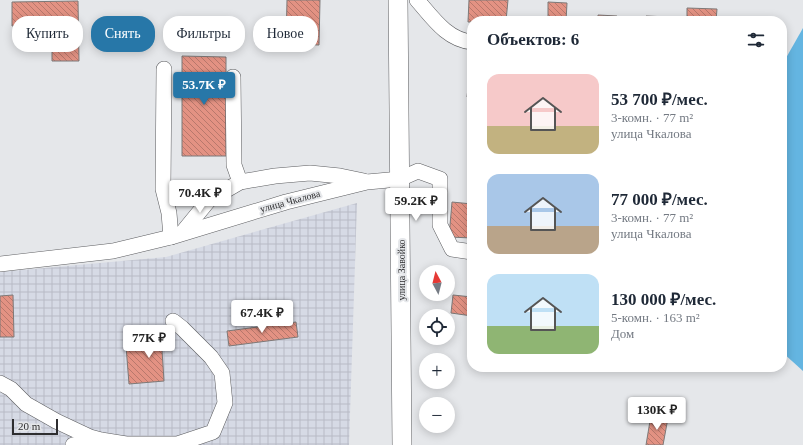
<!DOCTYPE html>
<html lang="ru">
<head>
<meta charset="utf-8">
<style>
  :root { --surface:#fff; --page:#f6f6f7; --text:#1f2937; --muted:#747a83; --accent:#2777a8 }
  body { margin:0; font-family:"Times New Roman",serif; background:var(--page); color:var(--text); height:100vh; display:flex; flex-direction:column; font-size:15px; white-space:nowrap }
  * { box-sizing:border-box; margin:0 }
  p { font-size:13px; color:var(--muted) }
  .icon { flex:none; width:22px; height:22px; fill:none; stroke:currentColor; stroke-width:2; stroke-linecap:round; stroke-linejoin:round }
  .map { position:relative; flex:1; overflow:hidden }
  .panel { position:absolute; left:467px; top:16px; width:320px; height:356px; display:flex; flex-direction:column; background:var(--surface); border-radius:16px; box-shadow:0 2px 10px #0003 }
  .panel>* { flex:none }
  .hud { position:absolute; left:12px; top:16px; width:380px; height:36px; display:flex; gap:8px }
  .needle { width:26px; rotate:353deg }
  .tools { position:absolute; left:419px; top:265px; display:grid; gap:8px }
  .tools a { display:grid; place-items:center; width:36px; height:36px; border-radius:50%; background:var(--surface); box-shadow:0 2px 10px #0003; font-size:20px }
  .scale { position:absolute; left:12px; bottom:10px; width:46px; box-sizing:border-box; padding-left:4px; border:2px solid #2e2e30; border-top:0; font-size:11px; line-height:14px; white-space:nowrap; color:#2e2e30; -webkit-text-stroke:3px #e5e7ea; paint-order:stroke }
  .price { position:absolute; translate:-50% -34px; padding:0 9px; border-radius:4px; background:#fff; color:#222; font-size:13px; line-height:26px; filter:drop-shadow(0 1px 2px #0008) }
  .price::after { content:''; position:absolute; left:50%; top:24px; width:12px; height:9px; margin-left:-6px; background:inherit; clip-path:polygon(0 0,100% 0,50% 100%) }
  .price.current { background:var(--accent); color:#fff }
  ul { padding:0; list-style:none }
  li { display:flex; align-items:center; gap:12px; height:100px; padding:0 20px }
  li span { display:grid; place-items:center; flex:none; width:112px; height:80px; border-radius:12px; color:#555 }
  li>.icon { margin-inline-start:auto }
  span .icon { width:48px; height:48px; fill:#fffc; stroke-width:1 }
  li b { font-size:17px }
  h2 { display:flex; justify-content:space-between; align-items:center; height:48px; padding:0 20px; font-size:17px }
  .pill { padding:0 14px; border-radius:16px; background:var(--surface); box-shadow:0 2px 10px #0003; font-size:14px; line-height:36px }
  .pill.current { background:var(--accent); color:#fff }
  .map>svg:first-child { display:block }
</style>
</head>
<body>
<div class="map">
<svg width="803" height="445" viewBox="0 0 803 445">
  <defs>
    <pattern id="industrial-grid" width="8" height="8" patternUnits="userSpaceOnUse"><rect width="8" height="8" fill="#d6dae5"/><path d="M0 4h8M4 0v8" fill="none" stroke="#b8bbc5"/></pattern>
    <pattern id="building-back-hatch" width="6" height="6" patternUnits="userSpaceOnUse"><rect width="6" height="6" fill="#e39283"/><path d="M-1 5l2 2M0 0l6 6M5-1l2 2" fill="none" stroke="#b8786c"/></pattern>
  </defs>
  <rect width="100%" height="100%" fill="#e5e7ea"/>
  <polygon fill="url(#industrial-grid)" points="357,203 349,445 0,445 0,272 166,257"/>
  <polygon fill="#64b5e1" points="803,28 803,371 782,352 782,65"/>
  <g fill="url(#building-back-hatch)" stroke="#7d7978">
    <polygon points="287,0 320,0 319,45 286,44"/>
    <polygon points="469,0 508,0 506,21 468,22"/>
    <polygon points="78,1 79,61 52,61 52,25 12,26 12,2"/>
    <polygon points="548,2 567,3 566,21 548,21"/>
    <polygon points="687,8 717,9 716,21 687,21"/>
    <polygon points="598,15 617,16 617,21 598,21"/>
    <polygon points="646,16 668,17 668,21 646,21"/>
    <polygon points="182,56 226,57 226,156 182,156"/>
    <polygon points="470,70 472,70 472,97 467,97"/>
    <polygon points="452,202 472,204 472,238 449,237"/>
    <polygon points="13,295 14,337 0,337 0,296"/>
    <polygon points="453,295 472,297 472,316 451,313"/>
    <polygon points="296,322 298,337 229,346 227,331"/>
    <polygon points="172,331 173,350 162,350 164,381 129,384 126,346 152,344 151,332"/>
    <polygon points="651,415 668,418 663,445 646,445"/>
  </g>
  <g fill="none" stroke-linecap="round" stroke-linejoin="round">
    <defs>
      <g id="minor">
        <path d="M417 0C432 17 447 40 472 42"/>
        <polyline points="164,69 163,189 169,213 171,237"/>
        <polyline points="233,77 234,165 240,182"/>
        <polyline points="182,233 209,200 240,182 275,176 310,173 340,176 364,181"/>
        <polyline points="0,264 113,251 171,237 286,202 367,182 400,179 418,171 440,179 440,225 452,249 472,252"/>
        <polyline points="0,383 11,389 26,404 56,421 90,437 101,440 126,444 177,444 213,432 225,403 222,373 211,357 182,328 173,321"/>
        <polyline points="73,445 100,441"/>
      </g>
      <polyline id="major" points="398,0 402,445"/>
    </defs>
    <use href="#minor" stroke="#5c5d60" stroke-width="16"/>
    <use href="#major" stroke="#5c5d60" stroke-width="20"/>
    <use href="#minor" stroke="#fff" stroke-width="15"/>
    <use href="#major" stroke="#fff" stroke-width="19"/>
  </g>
  <g text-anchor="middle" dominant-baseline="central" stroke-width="4" stroke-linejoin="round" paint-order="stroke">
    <g font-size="10" fill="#2e2e30" stroke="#e5e7ea">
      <text transform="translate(290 201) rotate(-15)">улица Чкалова</text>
      <text transform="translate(401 270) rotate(-90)">улица Завойко</text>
    </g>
  </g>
</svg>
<div class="tools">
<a><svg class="needle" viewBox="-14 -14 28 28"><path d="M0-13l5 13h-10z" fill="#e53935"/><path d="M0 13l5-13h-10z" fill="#747a83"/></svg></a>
<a><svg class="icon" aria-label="locate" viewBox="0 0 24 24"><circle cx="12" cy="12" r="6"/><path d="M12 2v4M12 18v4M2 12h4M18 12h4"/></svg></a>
<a>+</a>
<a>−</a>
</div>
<div class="scale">20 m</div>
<b class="price current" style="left:204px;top:106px">53.7K ₽</b>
<b class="price" style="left:200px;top:214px">70.4K ₽</b>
<b class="price" style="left:416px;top:222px">59.2K ₽</b>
<b class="price" style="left:262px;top:334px">67.4K ₽</b>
<b class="price" style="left:149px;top:359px">77K ₽</b>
<b class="price" style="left:657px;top:431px">130K ₽</b>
<div class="hud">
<a class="pill">Купить</a>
<a class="pill current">Снять</a>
<a class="pill">Фильтры</a>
<a class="pill">Новое</a>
</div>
<section class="panel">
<h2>Объектов: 6<svg class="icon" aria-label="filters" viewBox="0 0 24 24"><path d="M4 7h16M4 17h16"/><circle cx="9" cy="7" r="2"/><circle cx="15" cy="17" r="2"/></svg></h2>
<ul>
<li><span style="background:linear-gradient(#f6c9c9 65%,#c2b280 0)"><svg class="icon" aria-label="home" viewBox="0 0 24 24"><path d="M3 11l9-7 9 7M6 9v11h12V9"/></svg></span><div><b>53 700 ₽/мес.</b><p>3-комн. · 77 m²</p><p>улица Чкалова</p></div></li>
<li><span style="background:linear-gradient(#a9c7e8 65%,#b9a48a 0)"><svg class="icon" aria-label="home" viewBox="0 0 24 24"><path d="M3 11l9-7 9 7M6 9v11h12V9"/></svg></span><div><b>77 000 ₽/мес.</b><p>3-комн. · 77 m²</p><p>улица Чкалова</p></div></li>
<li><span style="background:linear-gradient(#bfe0f5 65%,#8fb573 0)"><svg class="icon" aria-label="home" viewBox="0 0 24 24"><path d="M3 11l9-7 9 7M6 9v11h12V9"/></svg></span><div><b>130 000 ₽/мес.</b><p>5-комн. · 163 m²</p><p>Дом</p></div></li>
</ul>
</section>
</div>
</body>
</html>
